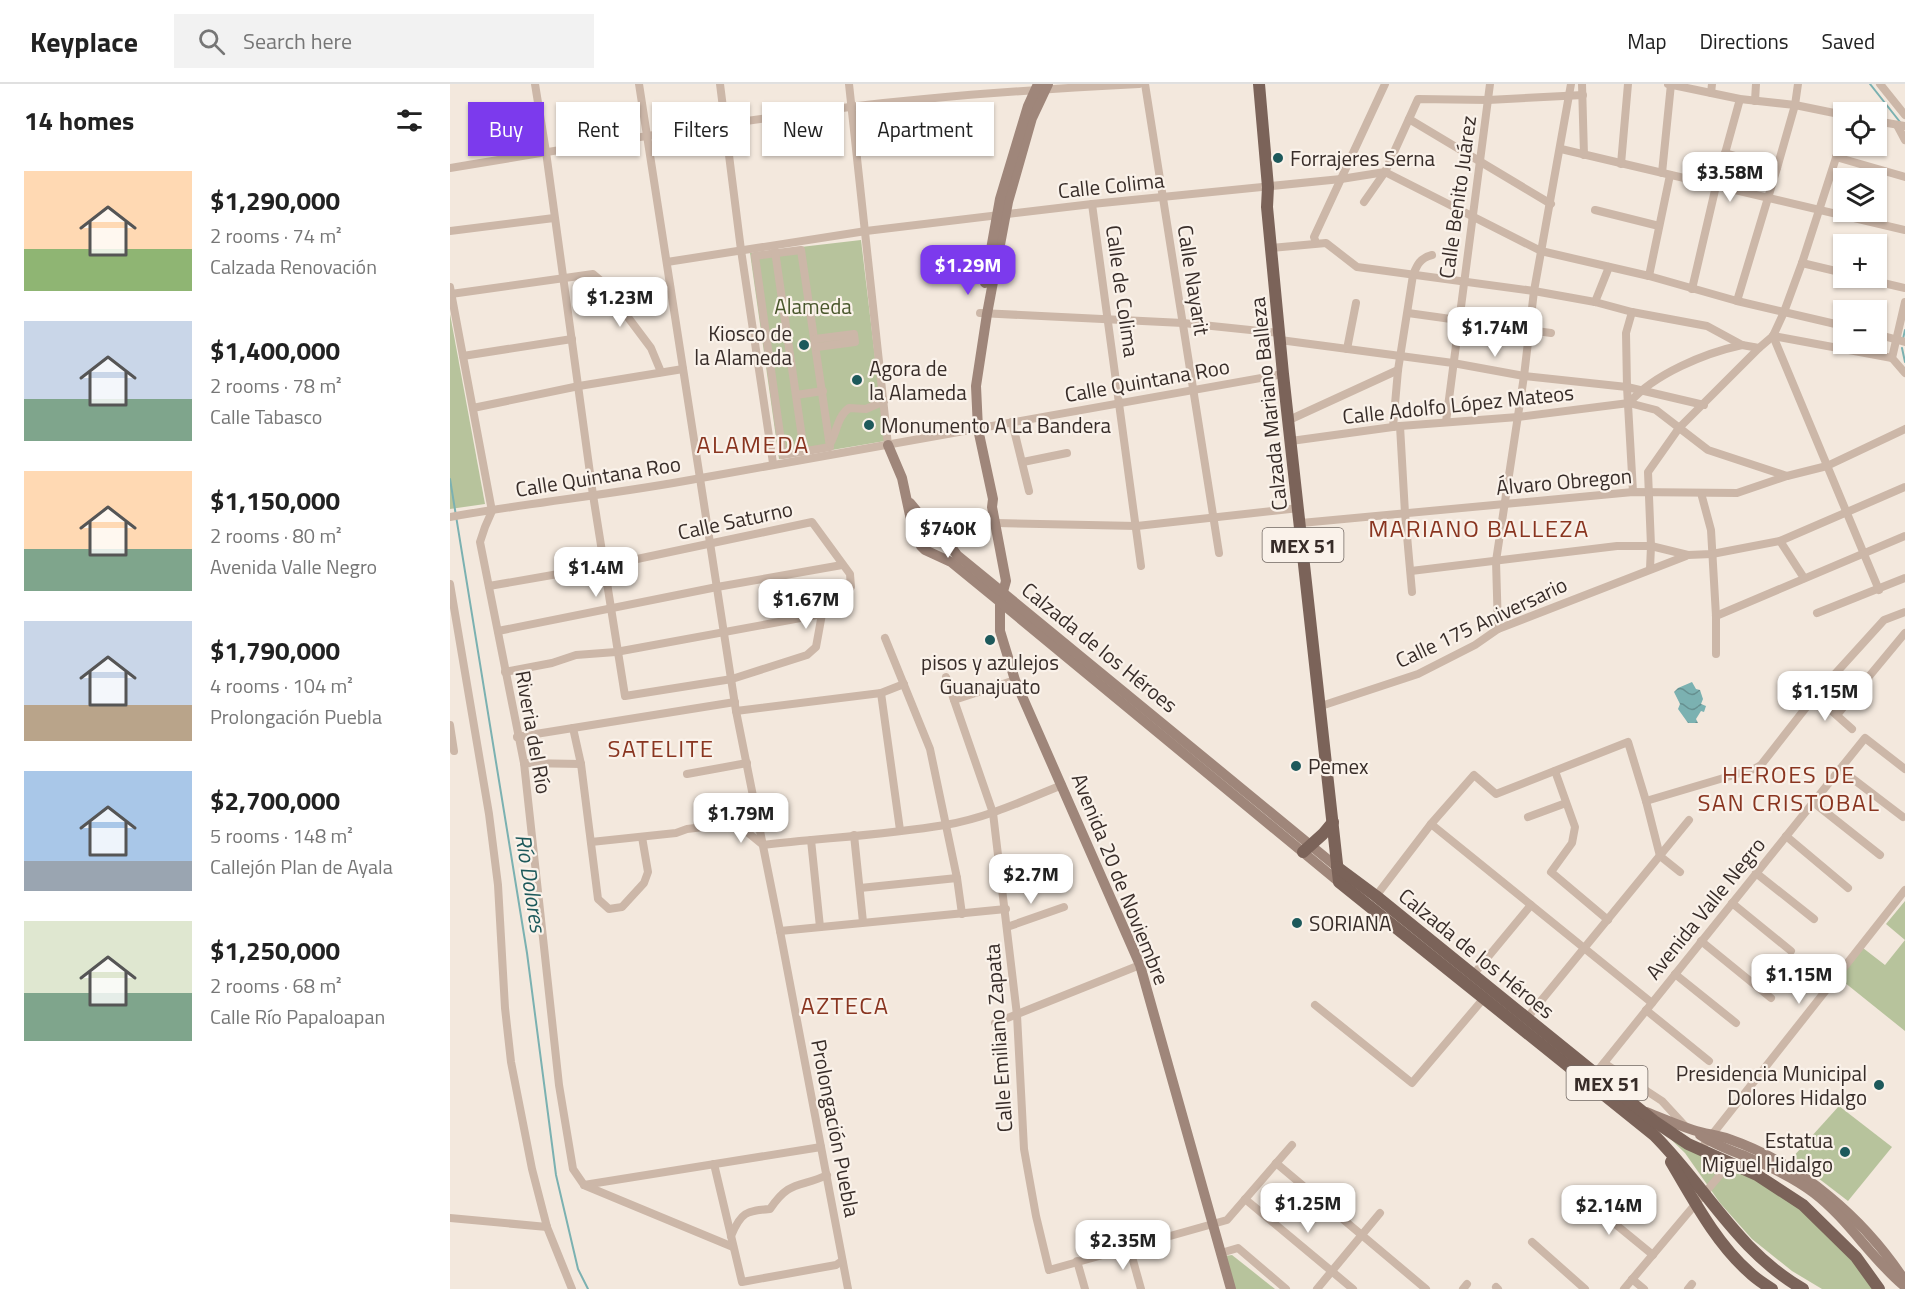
<!DOCTYPE html>
<html lang="en">
<head>
<meta charset="utf-8">
<style>
  :root { --surface:#fff; --page:#f2f2f2; --text:#222; --muted:#767676; --line:#e0e0e0; --accent:#7c3aed }
  body { margin:0; font-family:"Titillium Web",sans-serif; background:var(--page); color:var(--text); height:100vh; display:flex; flex-direction:column; font-size:22px; white-space:nowrap }
  * { box-sizing:border-box; margin:0 }
  p { font-size:20px; color:var(--muted) }
  .icon { flex:none; width:33px; height:33px; fill:none; stroke:currentColor; stroke-width:2; stroke-linecap:round; stroke-linejoin:round }
  .map { position:relative; flex:1; overflow:hidden }
  .panel { display:flex; flex-direction:column; background:var(--surface); width:450px }
  .panel>* { flex:none }
  .guide { position:absolute; left:18px; top:18px; width:570px; height:54px; display:flex; gap:12px }
  .buttons { position:absolute; left:1383px; top:18px; display:grid; gap:12px }
  .buttons a { display:grid; place-items:center; width:54px; height:54px; border-radius:0px; background:var(--surface); box-shadow:0 2px 4px #0004; font-size:30px }
  .price { position:absolute; translate:-50% -51px; padding:0 14px; border-radius:12px; background:#fff; color:#222; font-size:20px; line-height:39px; filter:drop-shadow(0 2px 3px #0008) }
  .price::after { content:''; position:absolute; left:50%; top:36px; width:18px; height:14px; margin-left:-9px; background:inherit; clip-path:polygon(0 0,100% 0,50% 100%) }
  .price.active { background:var(--accent); color:#fff }
  ul { padding:0; list-style:none }
  li { display:flex; align-items:center; gap:18px; height:150px; padding:0 24px }
  li span { display:grid; place-items:center; flex:none; width:168px; height:120px; border-radius:0px; color:#555 }
  li>.icon { margin-inline-start:auto }
  span .icon { width:72px; height:72px; fill:#fffc; stroke-width:1 }
  li b { font-size:26px }
  h2 { display:flex; justify-content:space-between; align-items:center; height:72px; padding:0 24px; font-size:26px }
  .chip { padding:0 21px; border-radius:0px; background:var(--surface); box-shadow:0 2px 4px #0004; font-size:21px; line-height:54px }
  .chip.active { background:var(--accent); color:#fff }
  header { display:flex; align-items:center; gap:36px; box-sizing:border-box; height:84px; padding:0 30px; background:var(--surface); border-bottom:2px solid var(--line) }
  header strong { font-size:28px }
  nav { display:flex; gap:33px; margin-inline-start:auto; font-size:21px }
  .search { width:420px; height:54px; background:var(--page); display:flex; align-items:center; gap:15px; box-sizing:border-box; padding:0 21px; border-radius:0px; color:var(--muted); font-size:22px }
  main { display:flex; flex:1; min-height:0 }
  .map>svg:first-child { display:block }
</style>
</head>
<body>
<header>
<strong>Keyplace</strong>
<div class="search"><svg class="icon" aria-label="search" viewBox="0 0 24 24"><circle cx="10" cy="10" r="6"/><path d="M15 15l6 6"/></svg>Search here</div>
<nav><a>Map</a><a>Directions</a><a>Saved</a></nav>
</header>
<main>
<section class="panel">
<h2>14 homes<svg class="icon" aria-label="filters" viewBox="0 0 24 24"><path d="M4 7h16M4 17h16"/><circle cx="9" cy="7" r="2"/><circle cx="15" cy="17" r="2"/></svg></h2>
<ul>
<li><span style="background:linear-gradient(#ffd9b3 65%,#8fb573 0)"><svg class="icon" aria-label="home" viewBox="0 0 24 24"><path d="M3 11l9-7 9 7M6 9v11h12V9"/></svg></span><div><b>$1,290,000</b><p>2 rooms · 74 m²</p><p>Calzada Renovación</p></div></li>
<li><span style="background:linear-gradient(#c9d6e8 65%,#7fa58c 0)"><svg class="icon" aria-label="home" viewBox="0 0 24 24"><path d="M3 11l9-7 9 7M6 9v11h12V9"/></svg></span><div><b>$1,400,000</b><p>2 rooms · 78 m²</p><p>Calle Tabasco</p></div></li>
<li><span style="background:linear-gradient(#ffd9b3 65%,#7fa58c 0)"><svg class="icon" aria-label="home" viewBox="0 0 24 24"><path d="M3 11l9-7 9 7M6 9v11h12V9"/></svg></span><div><b>$1,150,000</b><p>2 rooms · 80 m²</p><p>Avenida Valle Negro</p></div></li>
<li><span style="background:linear-gradient(#c9d6e8 70%,#b9a48a 0)"><svg class="icon" aria-label="home" viewBox="0 0 24 24"><path d="M3 11l9-7 9 7M6 9v11h12V9"/></svg></span><div><b>$1,790,000</b><p>4 rooms · 104 m²</p><p>Prolongación Puebla</p></div></li>
<li><span style="background:linear-gradient(#a9c7e8 75%,#9aa5b1 0)"><svg class="icon" aria-label="home" viewBox="0 0 24 24"><path d="M3 11l9-7 9 7M6 9v11h12V9"/></svg></span><div><b>$2,700,000</b><p>5 rooms · 148 m²</p><p>Callejón Plan de Ayala</p></div></li>
<li><span style="background:linear-gradient(#dfe7d0 60%,#7fa58c 0)"><svg class="icon" aria-label="home" viewBox="0 0 24 24"><path d="M3 11l9-7 9 7M6 9v11h12V9"/></svg></span><div><b>$1,250,000</b><p>2 rooms · 68 m²</p><p>Calle Río Papaloapan</p></div></li>
</ul>
</section>
<div class="map">
<svg width="1455" height="1205" viewBox="0 0 1455 1205">
  <defs>
    <pattern id="water-waves" width="16" height="10" patternUnits="userSpaceOnUse" patternTransform="scale(1.5)"><rect width="16" height="10" fill="#7bb1b1"/><path d="M0 5q4-4 8 0t8 0" fill="none" stroke="#669090"/></pattern>
  </defs>
  <rect width="100%" height="100%" fill="#f3e8dd"/>
  <g fill="#b7c39c">
    <polygon points="411,156 435,357 329,375 300,169"/>
    <polygon points="0,230 35,420 0,425"/>
    <polygon points="1455,817 1455,947 1389,894 1413,864 1435,881 1455,856 1436,840"/>
    <polygon points="1389,1022 1442,1063 1398,1117 1342,1074"/>
    <polygon points="1206,1041 1278,1080 1352,1123 1428,1205 1372,1205 1342,1187 1302,1155 1270,1119 1235,1069"/>
    <polygon points="782,1171 825,1205 785,1205 775,1172"/>
  </g>
  <polygon fill="url(#water-waves)" points="1242,598 1246,605 1250,606 1253,615 1251,620 1256,622 1254,628 1251,627 1246,635 1248,639 1238,639 1228,625 1230,620 1224,608 1228,604"/>
  <g fill="none" stroke-linecap="round" stroke-linejoin="round">
    <g stroke="#7bb1b1" stroke-width="2">
      <polyline points="1420,0 1450,38"/>
      <polyline points="1453,255 1455,246"/>
      <polyline points="1452,264 1455,278"/>
      <polyline points="0,395 77,869 106,1091 128,1185 138,1205"/>
    </g>
    <g stroke="#ccb7a8" stroke-width="8">
      <polyline points="85,0 96,68 143,411 175,612 282,595 357,571 366,563 372,530"/>
      <polyline points="189,0 286,627 330,847 398,1205"/>
      <polyline points="270,0 291,166 323,379"/>
      <polyline points="399,0 438,361"/>
      <polyline points="695,0 769,469"/>
      <polyline points="1132,0 1134,71"/>
      <polyline points="1218,0 1290,15 1345,21 1394,31"/>
      <polyline points="1430,0 1455,31"/>
      <polyline points="1261,9 1262,0"/>
      <polyline points="1305,17 1306,0"/>
      <polyline points="959,35 1101,120"/>
      <polyline points="1426,37 1455,42"/>
      <polyline points="1447,41 1455,56"/>
      <polyline points="1111,65 1455,146"/>
      <polyline points="1275,69 1327,84"/>
      <polyline points="1386,73 1455,93"/>
      <polyline points="1171,80 1178,0"/>
      <path d="M0 84C133 62 266 40 400 23 496 11 593 5 689 0"/>
      <polyline points="1212,89 1221,0"/>
      <polyline points="914,118 935,88 968,15 1038,16 1133,11"/>
      <polyline points="642,120 691,482"/>
      <polyline points="1145,126 1209,142"/>
      <polyline points="0,147 104,134"/>
      <polyline points="866,159 864,153 935,0"/>
      <polyline points="821,164 876,159 907,183 1084,207 1145,218 1182,228 1257,242 1292,261 1309,264 1323,252 1334,228 1352,179 1394,49"/>
      <polygon points="351,166 380,363 333,371 305,172"/>
      <polyline points="325,167 354,367"/>
      <polyline points="217,178 416,147 642,120 891,95 935,88 1091,167 1199,192 1287,217 1394,242"/>
      <polyline points="1352,179 1394,189"/>
      <polyline points="1199,192 1220,91"/>
      <polyline points="1412,194 1455,204"/>
      <polyline points="0,203 42,427 35,443 30,458 74,679 109,1001 123,1085 134,1101"/>
      <polyline points="1242,205 1266,102 1290,15"/>
      <polyline points="1,210 143,190 150,196 201,264 211,288"/>
      <polyline points="1287,217 1327,84 1345,21 1348,0"/>
      <polyline points="1145,218 1159,183"/>
      <polyline points="1455,218 1442,274 1455,289"/>
      <polyline points="1182,228 1176,249 1177,303 1183,408"/>
      <polyline points="530,229 733,239 829,249"/>
      <polyline points="958,229 1101,249"/>
      <polyline points="1426,250 1455,258"/>
      <polyline points="1323,252 1429,506"/>
      <polyline points="1323,252 1442,274"/>
      <polyline points="365,255 404,250 405,258 367,263"/>
      <polyline points="830,256 1003,279 1074,292 1177,303 1254,321"/>
      <polyline points="897,265 906,219"/>
      <polyline points="13,272 122,255"/>
      <polyline points="346,311 373,307"/>
      <path d="M1179 319C1204 290 1255 269 1292 261"/>
      <polyline points="23,324 129,302 233,285"/>
      <polyline points="839,336 948,286"/>
      <polyline points="562,338 579,407"/>
      <polyline points="996,338 1040,0"/>
      <polyline points="950,342 955,429 962,508"/>
      <path d="M943 343 948 286 963 191C967 181 970 174 982 171"/>
      <polyline points="841,357 950,342 1068,333 1179,319 1206,326 1258,366 1337,392"/>
      <path d="M380 360C387 348 387 333 399 324L416 325 434 317"/>
      <polyline points="573,378 617,369"/>
      <polyline points="1251,409 1261,446 1266,532 1266,570"/>
      <path d="M0 433C83 418 168 410 251 394 445 358 639 324 833 290"/>
      <polyline points="546,439 687,442 849,424"/>
      <polyline points="851,439 1183,408 1287,409 1337,392 1377,382 1455,345"/>
      <polyline points="1330,457 1354,494"/>
      <polyline points="1200,485 1201,462 1198,388 1229,344 1309,264"/>
      <polyline points="961,487 1167,462 1201,462 1238,471 1262,470 1330,457 1455,403"/>
      <polyline points="0,500 39,730 48,801 55,924 61,978 82,1085 97,1143 122,1205"/>
      <polyline points="39,502 154,482 362,438 400,490 401,503 372,530 166,568 126,571 102,579 55,588"/>
      <polyline points="1367,529 1455,494"/>
      <polyline points="1266,532 1455,452"/>
      <polyline points="1048,545 1046,477 1074,292 1084,207 1121,0"/>
      <polyline points="48,547 267,503 392,481"/>
      <polyline points="435,554 480,665 507,794 512,830"/>
      <polyline points="496,593 543,729 567,931 574,1065 586,1132 599,1186 777,1136 842,1061"/>
      <polyline points="431,609 450,746"/>
      <polyline points="1365,612 1402,645"/>
      <polyline points="504,616 565,596"/>
      <polyline points="871,622 968,590 1025,561 1048,545 1236,472"/>
      <polyline points="286,627 431,609 454,600"/>
      <polyline points="1387,631 1455,549"/>
      <polyline points="0,641 4,667"/>
      <polyline points="123,644 131,680 148,815 159,825 172,823 194,799 198,788 192,753"/>
      <polyline points="67,653 285,618"/>
      <polyline points="74,679 131,680"/>
      <polyline points="1390,685 1453,733"/>
      <polyline points="1105,687 1125,743 1122,759 1101,788 1158,836"/>
      <polyline points="237,690 297,679"/>
      <polyline points="1196,717 1304,685 1311,681 1365,612 1434,536 1455,528"/>
      <polyline points="1363,718 1430,771"/>
      <polyline points="1078,733 1116,719"/>
      <path d="M286 739 313 761C373 754 435 751 495 741 536 734 573 717 612 701"/>
      <polyline points="981,740 1202,919"/>
      <polyline points="404,751 413,838"/>
      <polyline points="1336,752 1398,804"/>
      <polyline points="361,756 370,843"/>
      <polyline points="141,758 226,749 237,745 286,739 307,730"/>
      <polyline points="1306,789 1364,835"/>
      <polyline points="553,803 599,786"/>
      <polyline points="410,804 507,794"/>
      <polyline points="926,812 981,740 1024,691 1046,710 1178,658 1196,717 1210,772 1230,788"/>
      <polyline points="1282,819 1341,867"/>
      <polyline points="557,843 614,823"/>
      <polyline points="330,847 556,825"/>
      <polyline points="1251,857 1321,914"/>
      <polyline points="1225,890 1286,939"/>
      <polyline points="1023,891 1081,821"/>
      <polyline points="865,921 962,999 1034,914"/>
      <polyline points="1196,926 1259,977"/>
      <polyline points="1077,934 1239,736"/>
      <polyline points="545,939 690,881"/>
      <polyline points="1154,979 1212,1017 1235,1042"/>
      <polyline points="1145,990 1415,654 1455,685"/>
      <polyline points="1250,1066 1455,806"/>
      <polyline points="826,1079 976,1205"/>
      <polyline points="264,1080 292,1198 386,1181 392,1177"/>
      <polyline points="134,1101 371,1063"/>
      <polyline points="136,1102 283,1163"/>
      <polyline points="1131,1112 1203,1171"/>
      <polyline points="795,1115 903,1205"/>
      <polyline points="0,1134 97,1143"/>
      <path d="M281 1152C291 1128 296 1127 320 1125 340 1095 350 1104 377 1091"/>
      <polyline points="1082,1158 1135,1205"/>
      <polyline points="679,1162 691,1205"/>
      <polyline points="771,1169 788,1164 836,1205"/>
      <polyline points="627,1177 635,1205"/>
      <polyline points="1182,1195 1194,1205"/>
      <polyline points="1046,1203 1048,1205"/>
      <polyline points="867,1205 930,1129"/>
      <polyline points="1013,1205 1017,1200"/>
      <polyline points="1174,1205 1280,1079"/>
      <polyline points="1238,1205 1242,1200"/>
    </g>
    <g stroke="#9f867a" stroke-width="10">
      <polyline points="598,0 582,34 558,118 537,230 526,302 528,345 543,415 542,423 556,497 550,518 550,547 565,596 690,881 781,1205"/>
      <polyline points="535,199 550,115 578,22 588,0"/>
      <polyline points="438,361 452,394 461,436 471,462 475,466 501,478 550,518 889,798"/>
      <polyline points="460,419 470,431 490,448 507,471 887,783"/>
      <path d="M1196 1028C1211 1034 1227 1041 1243 1046 1255 1050 1267 1051 1279 1055 1351 1080 1414 1134 1455 1197"/>
      <path d="M1250 1051C1263 1060 1279 1066 1295 1072 1319 1082 1343 1093 1364 1109 1398 1135 1420 1173 1453 1201"/>
    </g>
    <g stroke="#7b6359" stroke-width="12">
      <path d="M809 0 818 103 817 123 833 290 889 798 1204 1051C1256 1103 1287 1167 1353 1205"/>
      <polyline points="853,768 873,750 883,738"/>
      <polyline points="887,783 926,812 1204,1037 1238,1060 1307,1091 1353,1121 1406,1173 1429,1205"/>
      <path d="M1221 1078C1243 1115 1266 1159 1299 1188 1306 1195 1314 1200 1322 1205"/>
    </g>
  </g>
  <g fill="#1d595b" stroke="#faf2ea" stroke-width="2">
    <circle cx="828" cy="74" r="6"/>
    <circle cx="354" cy="261" r="6"/>
    <circle cx="407" cy="296" r="6"/>
    <circle cx="419" cy="341" r="6"/>
    <circle cx="540" cy="556" r="6"/>
    <circle cx="846" cy="682" r="6"/>
    <circle cx="847" cy="839" r="6"/>
    <circle cx="1429" cy="1001" r="6"/>
    <circle cx="1395" cy="1068" r="6"/>
  </g>
  <g text-anchor="middle" dominant-baseline="central" stroke-width="4.5" stroke-linejoin="round" paint-order="stroke">
    <g fill="#faf2ea" stroke="#726863" stroke-width="1.5">
      <rect x="812.5" y="444" width="81" height="34" rx="4.5"/>
      <rect x="1116.5" y="982" width="81" height="34" rx="4.5"/>
    </g>
    <g font-size="20" font-weight="bold" fill="#382d29">
      <text x="853" y="461">MEX 51</text>
      <text x="1157" y="999">MEX 51</text>
    </g>
    <g font-size="21" fill="#382d29" stroke="#faf2ea" text-anchor="start">
      <text x="840" y="74">Forrajeres Serna</text>
      <text x="342" y="249" text-anchor="end">Kiosco de<tspan x="342" dy="24">la Alameda</tspan></text>
      <text x="419" y="284">Agora de<tspan x="419" dy="24">la Alameda</tspan></text>
      <text x="431" y="341">Monumento A La Bandera</text>
      <text x="540" y="578" text-anchor="middle">pisos y azulejos<tspan x="540" dy="24">Guanajuato</tspan></text>
      <text x="858" y="682">Pemex</text>
      <text x="859" y="839">SORIANA</text>
      <text x="1417" y="989" text-anchor="end">Presidencia Municipal<tspan x="1417" dy="24">Dolores Hidalgo</tspan></text>
      <text x="1383" y="1056" text-anchor="end">Estatua<tspan x="1383" dy="24">Miguel Hidalgo</tspan></text>
    </g>
    <g font-size="21" fill="#382d29" stroke="#faf2ea">
      <text transform="translate(661 101) rotate(-6)">Calle Colima</text>
      <text transform="translate(1007 113) rotate(-82)">Calle Benito Juárez</text>
      <text transform="translate(744 196) rotate(81)">Calle Nayarit</text>
      <text transform="translate(673 207) rotate(82)">Calle de Colima</text>
      <text transform="translate(697 296) rotate(-10)">Calle Quintana Roo</text>
      <text transform="translate(818 320) rotate(-96)">Calzada Mariano Balleza</text>
      <text transform="translate(1008 320) rotate(-6)">Calle Adolfo López Mateos</text>
      <text transform="translate(148 392) rotate(-9)">Calle Quintana Roo</text>
      <text transform="translate(1114 397) rotate(-5)">Álvaro Obregon</text>
      <text transform="translate(285 436) rotate(-12)">Calle Saturno</text>
      <text transform="translate(1031 538) rotate(-25)">Calle 175 Aniversario</text>
      <text transform="translate(650 563) rotate(39)">Calzada de los Héroes</text>
      <text transform="translate(84 648) rotate(80)">Riveria del Río</text>
      <text transform="translate(671 795) rotate(68)">Avenida 20 de Noviembre</text>
      <text transform="translate(1255 824) rotate(-51)">Avenida Valle Negro</text>
      <text transform="translate(1027 869) rotate(39)">Calzada de los Héroes</text>
      <text transform="translate(548 954) rotate(-94)">Calle Emiliano Zapata</text>
      <text transform="translate(386 1044) rotate(79)">Prolongación Puebla</text>
    </g>
    <g font-size="21" fill="#49572c" stroke="#faf2ea">
      <text x="363" y="222">Alameda</text>
    </g>
    <g font-size="22" font-style="italic" fill="#1d595b" stroke="#faf2ea">
      <text transform="translate(81 799) rotate(81)">Río Dolores</text>
    </g>
    <g font-size="24" letter-spacing="1.5" fill="#893520" stroke="#faf2ea">
      <text x="303" y="360">ALAMEDA</text>
      <text x="1029" y="444">MARIANO BALLEZA</text>
      <text x="211" y="664">SATELITE</text>
      <text x="1339" y="690">HEROES DE<tspan x="1339" dy="28">SAN CRISTOBAL</tspan></text>
      <text x="395" y="921">AZTECA</text>
    </g>
  </g>
</svg>
<div class="buttons">
<a><svg class="icon" aria-label="locate" viewBox="0 0 24 24"><circle cx="12" cy="12" r="6"/><path d="M12 2v4M12 18v4M2 12h4M18 12h4"/></svg></a>
<a><svg class="icon" aria-label="layers" viewBox="0 0 24 24"><path d="M12 4l9 5-9 5-9-5zM3 14l9 5 9-5"/></svg></a>
<a>+</a>
<a>−</a>
</div>
<b class="price" style="left:1280px;top:119px">$3.58M</b>
<b class="price active" style="left:518px;top:212px">$1.29M</b>
<b class="price" style="left:170px;top:244px">$1.23M</b>
<b class="price" style="left:1045px;top:274px">$1.74M</b>
<b class="price" style="left:498px;top:475px">$740K</b>
<b class="price" style="left:146px;top:514px">$1.4M</b>
<b class="price" style="left:356px;top:546px">$1.67M</b>
<b class="price" style="left:1375px;top:638px">$1.15M</b>
<b class="price" style="left:291px;top:760px">$1.79M</b>
<b class="price" style="left:581px;top:821px">$2.7M</b>
<b class="price" style="left:1349px;top:921px">$1.15M</b>
<b class="price" style="left:858px;top:1150px">$1.25M</b>
<b class="price" style="left:1159px;top:1152px">$2.14M</b>
<b class="price" style="left:673px;top:1187px">$2.35M</b>
<div class="guide">
<a class="chip active">Buy</a>
<a class="chip">Rent</a>
<a class="chip">Filters</a>
<a class="chip">New</a>
<a class="chip">Apartment</a>
</div>
</div>
</main>
</body>
</html>
